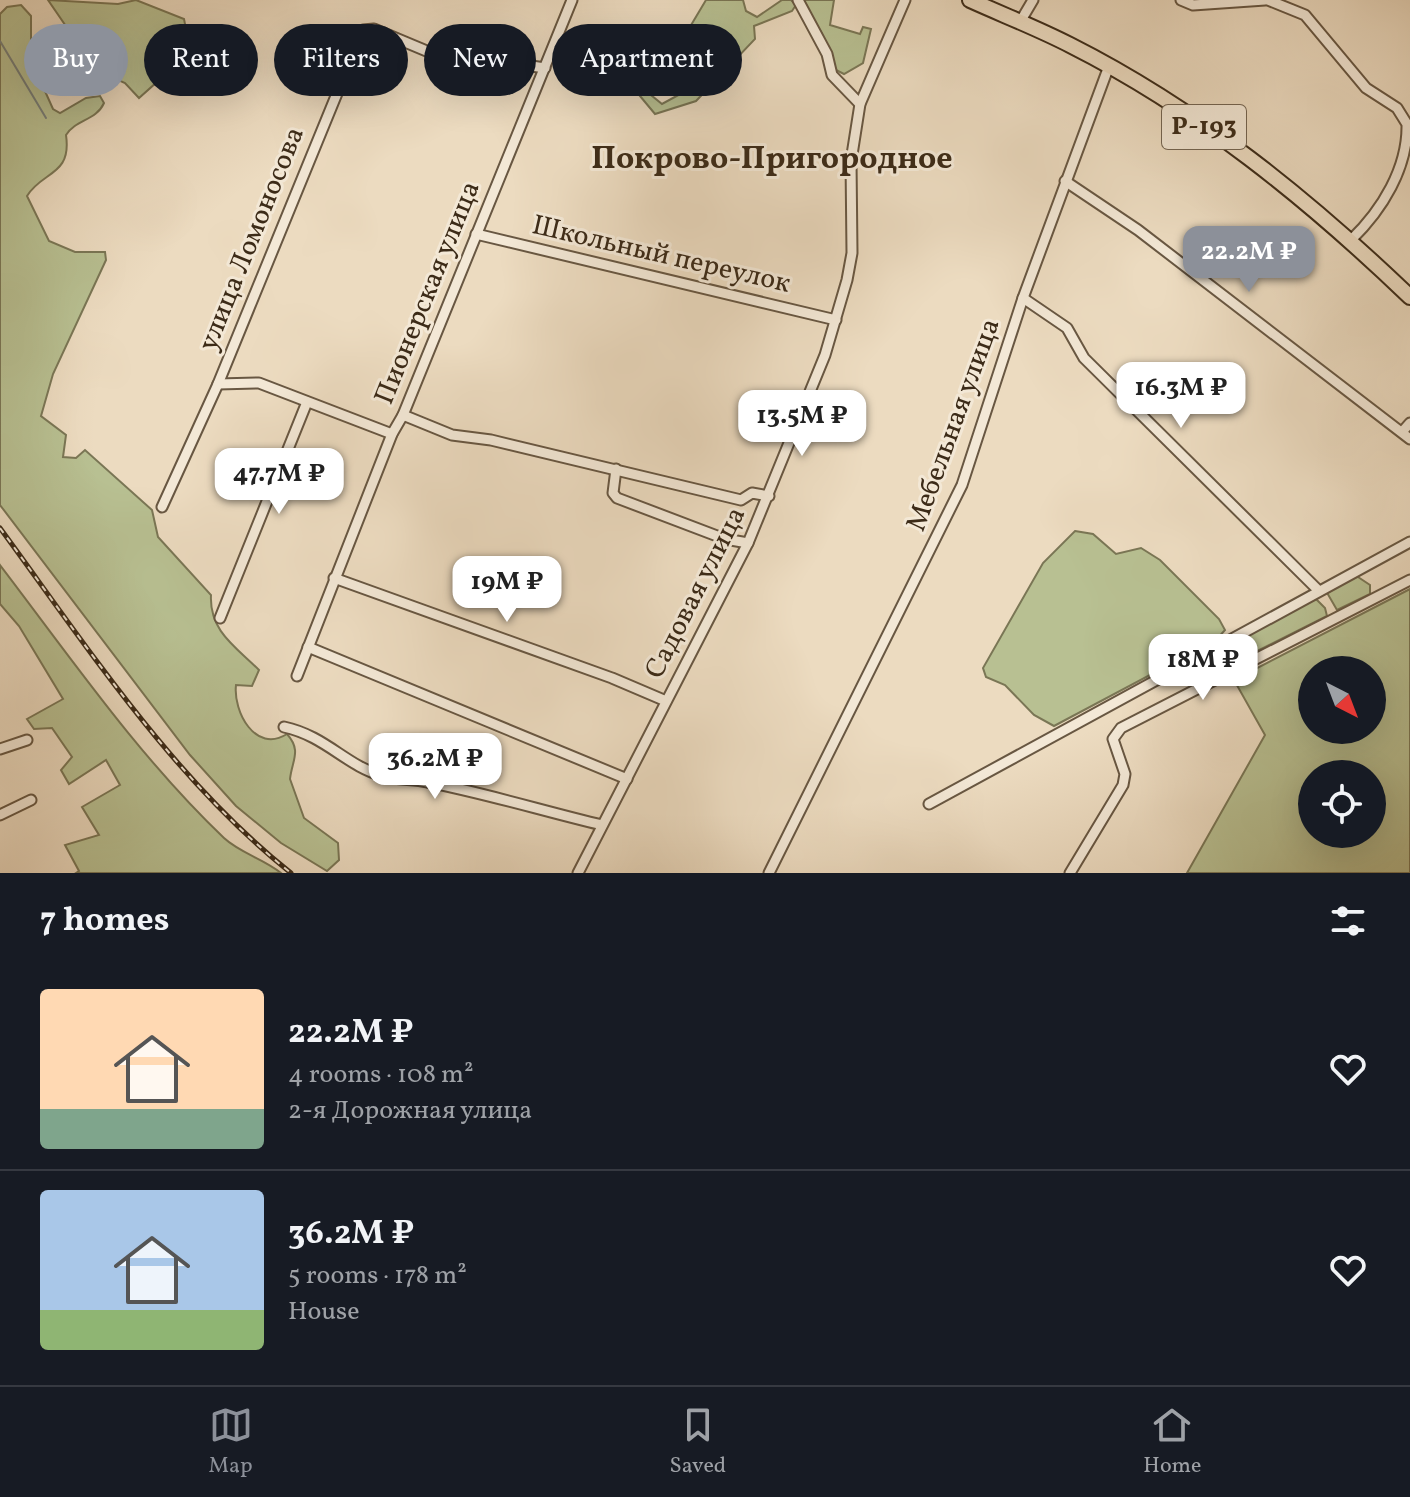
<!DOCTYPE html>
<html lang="en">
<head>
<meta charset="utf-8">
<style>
  :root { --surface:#171b24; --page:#242831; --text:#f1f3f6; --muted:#9ea1a6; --line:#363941; --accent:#8c9099 }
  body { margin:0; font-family:Vollkorn,serif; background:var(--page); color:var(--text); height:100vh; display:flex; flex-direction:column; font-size:30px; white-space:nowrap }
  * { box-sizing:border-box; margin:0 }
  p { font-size:26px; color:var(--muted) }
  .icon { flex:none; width:44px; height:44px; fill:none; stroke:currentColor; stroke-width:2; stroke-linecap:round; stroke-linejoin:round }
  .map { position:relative; height:873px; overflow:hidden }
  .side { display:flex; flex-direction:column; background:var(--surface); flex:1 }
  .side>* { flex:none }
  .hud { position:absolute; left:24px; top:24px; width:800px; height:72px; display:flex; gap:16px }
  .needle { width:52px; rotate:138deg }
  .fabs { position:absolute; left:1298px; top:656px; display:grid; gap:16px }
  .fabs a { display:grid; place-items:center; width:88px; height:88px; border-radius:50%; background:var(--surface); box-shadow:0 8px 32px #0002; font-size:40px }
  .price { position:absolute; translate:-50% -68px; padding:0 18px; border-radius:16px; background:#fff; color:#222; font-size:26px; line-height:52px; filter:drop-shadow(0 2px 4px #0008) }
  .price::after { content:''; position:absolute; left:50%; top:48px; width:24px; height:18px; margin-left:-12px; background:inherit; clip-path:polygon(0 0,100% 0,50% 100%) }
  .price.active { background:var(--accent); color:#fff }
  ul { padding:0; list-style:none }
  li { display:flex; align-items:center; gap:24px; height:200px; padding:0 40px }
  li+li { border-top:2px solid var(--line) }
  li span { display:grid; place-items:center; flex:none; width:224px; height:160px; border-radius:8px; color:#555 }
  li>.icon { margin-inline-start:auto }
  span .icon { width:96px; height:96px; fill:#fffc; stroke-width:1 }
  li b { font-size:34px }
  h2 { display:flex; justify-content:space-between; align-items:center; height:96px; padding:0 40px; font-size:34px }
  .tag { padding:0 28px; border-radius:36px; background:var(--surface); box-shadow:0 8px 32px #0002; font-size:28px; line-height:72px }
  .tag.active { background:var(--accent); color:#fff }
  .tabs { display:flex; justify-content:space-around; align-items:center; height:112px; border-top:2px solid var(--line); background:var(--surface); font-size:22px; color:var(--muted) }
  .tabs a { display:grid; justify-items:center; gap:4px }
  .tabs .active { color:var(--accent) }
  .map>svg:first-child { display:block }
</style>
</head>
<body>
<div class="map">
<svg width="1410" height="873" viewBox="0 0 1410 873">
  <rect width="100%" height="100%" fill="#ecdbc0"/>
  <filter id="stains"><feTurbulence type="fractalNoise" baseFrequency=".0025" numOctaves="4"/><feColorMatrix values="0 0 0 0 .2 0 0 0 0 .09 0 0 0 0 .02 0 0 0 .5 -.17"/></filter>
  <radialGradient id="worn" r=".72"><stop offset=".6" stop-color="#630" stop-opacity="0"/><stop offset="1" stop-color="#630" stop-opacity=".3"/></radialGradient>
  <g fill="#b8c092" stroke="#7a7655" stroke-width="2" fill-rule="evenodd">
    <polygon points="48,0 118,4 136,0 184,19 186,29 158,81 139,98 125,83 96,70"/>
    <polygon points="706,0 743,0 746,11 757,17 782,0 791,0 796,5 792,11 754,26 755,39 696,101 655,114 635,90 641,87 662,104 695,86 691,77 697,63 681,42"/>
    <polygon points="801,0 834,0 830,25 860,34 863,27 871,29 863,63 844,74 836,70 821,32"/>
    <path d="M21 5 31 16V60L53 109 60 113 86 98 100 96 104 103C96 121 76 119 66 135 72 176 42 171 27 196L49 241 75 252H105L106 260 53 374 41 416 66 435 63 457 76 458 85 450 152 510 158 537 211 595C209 631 236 647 259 670L252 686 236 685C233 711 255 754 287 734 302 751 292 760 290 779L304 818 338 843 339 860 327 871 281 843 236 806 190 755 0 505V14L7 7Z"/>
    <polygon points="1075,531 1093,534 1116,554 1141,548 1160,560 1219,619 1225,630 1216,640 1054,726 1034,715 1005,685 986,677 983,668 1043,563"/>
    <path d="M0 565C71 658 139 757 224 838 240 853 264 859 281 873H76L79 871 65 845 99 835 82 807 120 785 106 760 69 784 61 770 72 757 52 728 34 729 27 719 63 699 19 626 0 604Z"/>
    <polygon points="1355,575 1370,585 1370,594 1337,610 1326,591"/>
    <path d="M1410 589V873H1187L1265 735 1234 680ZM1312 670H1372V730H1312ZM1312 774H1372V834H1312Z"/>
    <polygon points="1315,598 1325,608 1327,616 1229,665 1211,654"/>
  </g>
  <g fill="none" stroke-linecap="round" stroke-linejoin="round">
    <polyline stroke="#77807c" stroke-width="2" points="0,41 46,118"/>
    <defs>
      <g id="street">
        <polyline points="798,0 827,54 832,75 860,104"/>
        <polyline points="1181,0 1193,5 1265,0"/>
        <path d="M1268 0 1305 15 1366 88 1397 108 1407 124C1408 168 1382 210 1351 240"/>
        <polyline points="1020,22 1033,0"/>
        <polyline points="1065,181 1138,230 1410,439"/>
        <polyline points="476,234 836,320"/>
        <polyline points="1023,298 1067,328 1084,358 1319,591"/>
        <polyline points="218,384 259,383 392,434"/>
        <polyline points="403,415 452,435 491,440 741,500 752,493 769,496"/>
        <polyline points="1402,432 1410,423"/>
        <polyline points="616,469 613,493 617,498 725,539 748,543"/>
        <polyline points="162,507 218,384 363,30 374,29 460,65 511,63 545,68"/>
        <polyline points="334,578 612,678 666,701"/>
        <polyline points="220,618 307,402"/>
        <polyline points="308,647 627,779"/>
        <polyline points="297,676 392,434 403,415 572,0"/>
        <path d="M284 727C326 736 346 766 383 776 397 780 413 779 427 782 485 793 543 811 602 825"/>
        <polyline points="0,749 27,740"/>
        <polyline points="929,804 1410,542"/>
        <polyline points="0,815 31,800"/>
        <polyline points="578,873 748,543 825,355 847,280 852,253 851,161 860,104 905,0"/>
        <polyline points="769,873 962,485 1023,298 1109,66"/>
        <polyline points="1070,873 1123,785 1125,774 1113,739 1121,728 1410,580"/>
      </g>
      <path id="primary" d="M970 0C1003 15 1037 28 1070 45 1197 109 1308 199 1410 297"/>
    </defs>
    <use href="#street" stroke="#685742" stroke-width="13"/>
    <use href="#primary" stroke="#3c2b18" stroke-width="18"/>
    <use href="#street" stroke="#f3e8d6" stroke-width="9"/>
    <use href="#primary" stroke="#ecdbc0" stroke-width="14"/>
    <defs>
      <path id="rail" d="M0 528C88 648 174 780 291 873"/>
    </defs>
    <use href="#rail" stroke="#3c2b18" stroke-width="5"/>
    <use href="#rail" stroke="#f3e8d6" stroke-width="2" stroke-dasharray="6" stroke-linecap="butt"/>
  </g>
  <g text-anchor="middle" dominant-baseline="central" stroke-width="6" stroke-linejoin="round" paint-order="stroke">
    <rect fill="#f3e8d6" stroke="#736451" stroke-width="2" x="1162" y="105" width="84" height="44" rx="6"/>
    <g font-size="26" font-weight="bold" fill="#3c2b18">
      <text x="1204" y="127">Р-193</text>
    </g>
    <g font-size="28" fill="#3c2b18" stroke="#f3e8d6">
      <text transform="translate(252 239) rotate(-68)">улица Ломоносова</text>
      <text transform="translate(661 255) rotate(13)">Школьный переулок</text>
      <text transform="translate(428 293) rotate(-68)">Пионерская улица</text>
      <text transform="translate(954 425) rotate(-70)">Мебельная улица</text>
      <text transform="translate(696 593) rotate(-63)">Садовая улица</text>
    </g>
    <g font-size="32" font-weight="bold" fill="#3c2b18" stroke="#f3e8d6">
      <text x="772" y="160">Покрово-Пригородное</text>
    </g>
  </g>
  <rect width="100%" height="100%" filter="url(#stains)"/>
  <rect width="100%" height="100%" fill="url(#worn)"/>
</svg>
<div class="fabs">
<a><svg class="needle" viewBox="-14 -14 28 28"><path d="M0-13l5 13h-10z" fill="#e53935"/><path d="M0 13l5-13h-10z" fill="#9ea1a6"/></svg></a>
<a><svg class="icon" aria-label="locate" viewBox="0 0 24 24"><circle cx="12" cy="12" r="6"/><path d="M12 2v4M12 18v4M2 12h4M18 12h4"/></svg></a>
</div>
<b class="price active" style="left:1249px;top:294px">22.2M ₽</b>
<b class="price" style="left:1181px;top:430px">16.3M ₽</b>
<b class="price" style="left:802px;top:458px">13.5M ₽</b>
<b class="price" style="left:279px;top:516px">47.7M ₽</b>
<b class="price" style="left:507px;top:624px">19M ₽</b>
<b class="price" style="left:1203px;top:702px">18M ₽</b>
<b class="price" style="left:435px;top:801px">36.2M ₽</b>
<div class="hud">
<a class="tag active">Buy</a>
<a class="tag">Rent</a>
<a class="tag">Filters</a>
<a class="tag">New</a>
<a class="tag">Apartment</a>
</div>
</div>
<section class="side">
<h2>7 homes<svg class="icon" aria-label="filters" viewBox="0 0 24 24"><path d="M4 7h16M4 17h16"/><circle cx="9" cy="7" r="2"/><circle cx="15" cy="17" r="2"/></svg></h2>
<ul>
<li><span style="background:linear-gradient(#ffd9b3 75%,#7fa58c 0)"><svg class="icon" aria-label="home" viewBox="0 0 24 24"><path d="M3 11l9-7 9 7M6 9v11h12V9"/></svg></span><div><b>22.2M ₽</b><p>4 rooms · 108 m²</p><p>2-я Дорожная улица</p></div><svg class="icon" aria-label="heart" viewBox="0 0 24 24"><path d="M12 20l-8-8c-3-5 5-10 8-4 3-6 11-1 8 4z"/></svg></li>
<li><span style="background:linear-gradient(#a9c7e8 75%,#8fb573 0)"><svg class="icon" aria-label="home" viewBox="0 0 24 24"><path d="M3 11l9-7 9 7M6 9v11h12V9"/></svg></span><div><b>36.2M ₽</b><p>5 rooms · 178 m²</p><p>House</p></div><svg class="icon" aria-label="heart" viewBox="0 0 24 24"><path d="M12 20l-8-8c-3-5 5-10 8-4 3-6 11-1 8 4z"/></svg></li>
</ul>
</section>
<nav class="tabs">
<a class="active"><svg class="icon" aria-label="map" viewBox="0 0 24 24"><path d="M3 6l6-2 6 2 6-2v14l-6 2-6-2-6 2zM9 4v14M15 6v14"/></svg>Map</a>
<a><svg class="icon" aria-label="saved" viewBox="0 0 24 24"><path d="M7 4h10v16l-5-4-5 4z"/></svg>Saved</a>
<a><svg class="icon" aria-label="home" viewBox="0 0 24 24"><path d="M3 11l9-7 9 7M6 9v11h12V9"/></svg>Home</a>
</nav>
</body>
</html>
